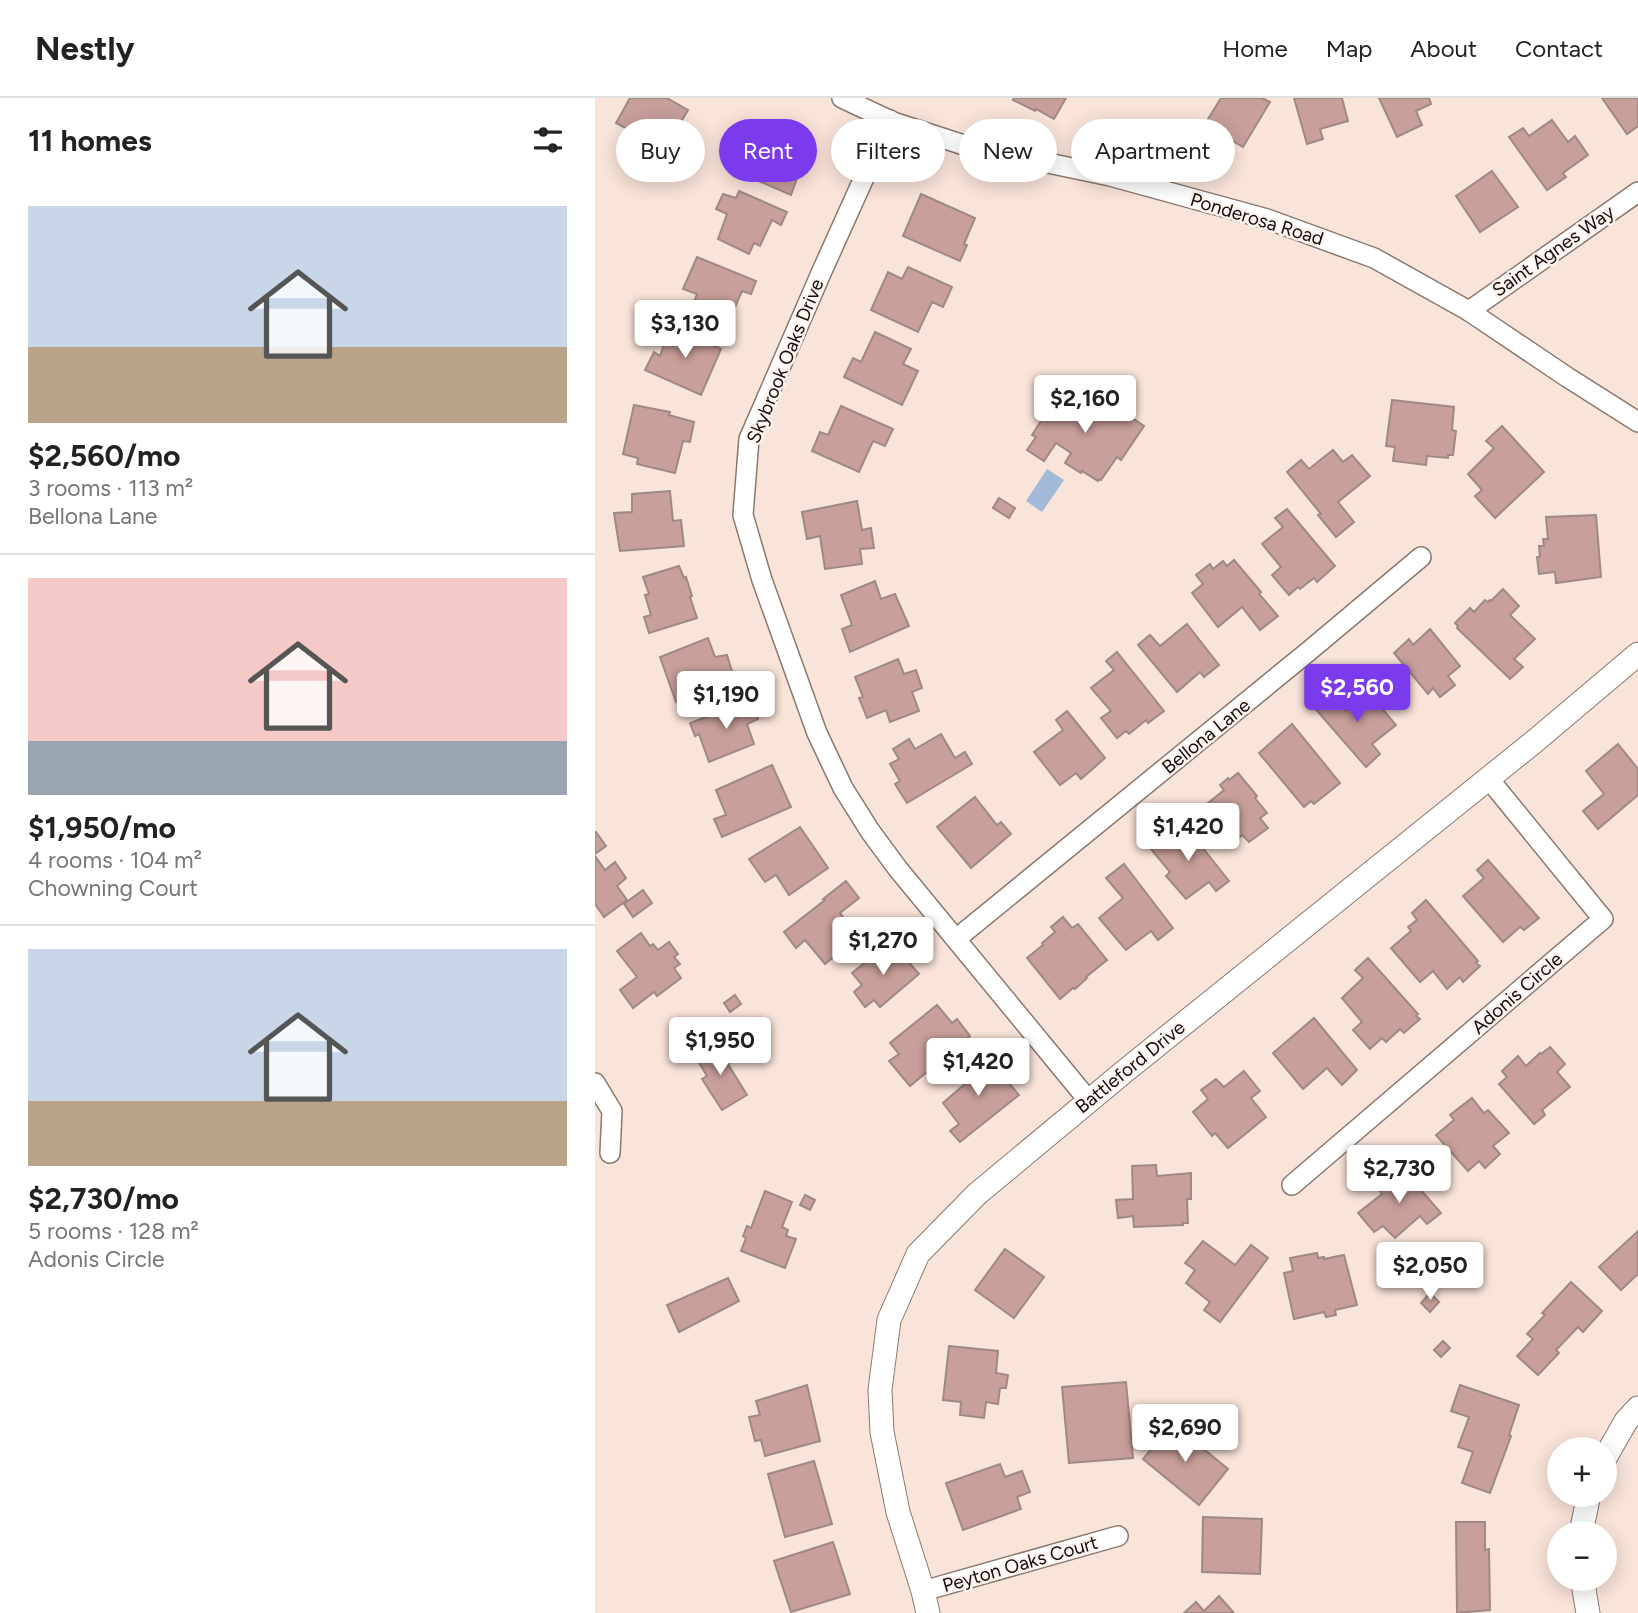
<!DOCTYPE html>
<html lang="en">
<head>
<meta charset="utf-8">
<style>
  :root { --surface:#fff; --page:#f6f6f6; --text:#222; --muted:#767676; --line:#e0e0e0; --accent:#7c3aed }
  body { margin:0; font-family:Figtree,sans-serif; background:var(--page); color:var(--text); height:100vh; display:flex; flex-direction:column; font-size:26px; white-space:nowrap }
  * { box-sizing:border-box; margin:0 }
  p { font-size:23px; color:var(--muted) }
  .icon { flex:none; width:38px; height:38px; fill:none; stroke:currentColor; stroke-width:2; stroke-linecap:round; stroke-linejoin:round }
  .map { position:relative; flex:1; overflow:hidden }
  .side { display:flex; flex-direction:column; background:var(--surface); width:595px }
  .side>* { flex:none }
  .hud { position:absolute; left:21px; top:21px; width:665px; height:63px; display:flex; gap:14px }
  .buttons { position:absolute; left:952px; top:1339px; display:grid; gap:14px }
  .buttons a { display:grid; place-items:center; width:70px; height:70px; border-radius:50%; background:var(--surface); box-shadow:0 4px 18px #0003; font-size:35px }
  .price { position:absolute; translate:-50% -60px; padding:0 16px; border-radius:7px; background:#fff; color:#222; font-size:23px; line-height:46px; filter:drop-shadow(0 2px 4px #0008) }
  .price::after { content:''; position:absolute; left:50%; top:42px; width:21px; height:16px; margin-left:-10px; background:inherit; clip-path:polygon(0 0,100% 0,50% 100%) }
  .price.on { background:var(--accent); color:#fff }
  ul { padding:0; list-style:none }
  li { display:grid; align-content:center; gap:14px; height:371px; padding:0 28px }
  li+li { border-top:2px solid var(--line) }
  li span { display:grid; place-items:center; height:217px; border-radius:0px; color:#555 }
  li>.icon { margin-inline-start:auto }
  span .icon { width:126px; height:126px; fill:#fffc; stroke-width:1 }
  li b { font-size:30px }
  h2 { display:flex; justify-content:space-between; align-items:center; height:84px; padding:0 28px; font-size:30px }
  .tag { padding:0 24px; border-radius:32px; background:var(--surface); box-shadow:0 4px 18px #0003; font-size:24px; line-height:63px }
  .tag.on { background:var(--accent); color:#fff }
  header { display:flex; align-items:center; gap:42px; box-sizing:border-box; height:98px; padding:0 35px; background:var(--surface); border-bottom:2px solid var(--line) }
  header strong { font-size:33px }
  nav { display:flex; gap:38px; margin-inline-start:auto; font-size:24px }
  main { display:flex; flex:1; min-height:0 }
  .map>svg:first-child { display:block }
</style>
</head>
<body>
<header>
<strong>Nestly</strong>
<nav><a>Home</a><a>Map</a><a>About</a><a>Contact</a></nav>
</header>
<main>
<section class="side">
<h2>11 homes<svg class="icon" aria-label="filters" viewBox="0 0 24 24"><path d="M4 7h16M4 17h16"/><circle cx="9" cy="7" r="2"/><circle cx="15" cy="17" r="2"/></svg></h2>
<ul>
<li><span style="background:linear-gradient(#c9d6e8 65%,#b9a48a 0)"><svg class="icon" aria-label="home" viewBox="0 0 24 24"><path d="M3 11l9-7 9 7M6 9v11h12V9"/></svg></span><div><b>$2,560/mo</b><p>3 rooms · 113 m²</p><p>Bellona Lane</p></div></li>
<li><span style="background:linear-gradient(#f6c9c9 75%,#9aa5b1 0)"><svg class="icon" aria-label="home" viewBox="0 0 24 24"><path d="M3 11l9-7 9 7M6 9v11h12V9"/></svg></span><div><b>$1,950/mo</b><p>4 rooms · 104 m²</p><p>Chowning Court</p></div></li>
<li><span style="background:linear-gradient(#c9d6e8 70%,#b9a48a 0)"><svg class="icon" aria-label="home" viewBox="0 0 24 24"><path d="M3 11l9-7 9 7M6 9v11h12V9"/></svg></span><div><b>$2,730/mo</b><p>5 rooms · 128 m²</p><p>Adonis Circle</p></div></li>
</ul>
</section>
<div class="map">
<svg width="1043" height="1515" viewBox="0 0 1043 1515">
  <rect width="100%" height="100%" fill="#f9e4d9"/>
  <polygon fill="#a2bad7" points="452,371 469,382 447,414 431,403"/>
  <g fill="#c89f9a" stroke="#9f8886" stroke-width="2">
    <polygon points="35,0 72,0 93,12 70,51 21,25"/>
    <polygon points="419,0 471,0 459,21 441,11 440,13 418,2"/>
    <polygon points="626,0 667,0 675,4 648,49 634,41 629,50 613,41 619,31 610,26"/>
    <polygon points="699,0 747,0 753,23 725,31 728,41 712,46"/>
    <polygon points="784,0 834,0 836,6 821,13 827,27 802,39"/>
    <polygon points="1007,0 1043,0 1043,28 1032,36"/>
    <polygon points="957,22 973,44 980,38 993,57 968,75 971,79 952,92 914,39 928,30 934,38"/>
    <polygon points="174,26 214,45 208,60 204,58 199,68 205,72 196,97 152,78 154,75 140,69 152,39 166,43"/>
    <polygon points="897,73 923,109 885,134 861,98"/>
    <polygon points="144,93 192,114 186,127 177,122 165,148 159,145 154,156 123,141 132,116 121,111 128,96 141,100"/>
    <polygon points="326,96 380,120 369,146 372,147 365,163 308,138"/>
    <polygon points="102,159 161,183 156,196 147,193 131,230 95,214 102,196 88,191"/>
    <polygon points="313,169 357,189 348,209 337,204 323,234 276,212 293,174 307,181"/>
    <polygon points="76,226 126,251 106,297 50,272 59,254 65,258"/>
    <polygon points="280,234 316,251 308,266 323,273 307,307 249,279 258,260 266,264"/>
    <polygon points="474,293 498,308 502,302 513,309 509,315 518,321 524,311 549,328 526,362 522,359 506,382 504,381 503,383 487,373 486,375 470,365 476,355 461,345 449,363 432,352 441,339 437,337 456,307 460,309"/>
    <polygon points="797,302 859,309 857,332 861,333 858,357 853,357 853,360 832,358 831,367 798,363 800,349 791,348"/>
    <polygon points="39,307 75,314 74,317 99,324 95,344 88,343 80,375 42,366 43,360 28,356"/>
    <polygon points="246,308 298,331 290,348 278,343 264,374 217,353 225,334 233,337"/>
    <polygon points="907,328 949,374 900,420 880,398 887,392 873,376 899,350 891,343"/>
    <polygon points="738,352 748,364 757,357 775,378 743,404 759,424 741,439 723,417 726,416 692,374 706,362 714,371"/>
    <polygon points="75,393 78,423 86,422 89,448 25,453 19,415 37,414 37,396"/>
    <polygon points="404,400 420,410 414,420 398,410"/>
    <polygon points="262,403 267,432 276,430 279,450 265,451 267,466 230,471 225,438 212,441 207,414"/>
    <polygon points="692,411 740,468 722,484 719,480 705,491 703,489 694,497 677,477 686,469 667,446 688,429 680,420"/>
    <polygon points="1001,417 1006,479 961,485 960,474 944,476 942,459 945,459 944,448 949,448 948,441 953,441 951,419"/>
    <polygon points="639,462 666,494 664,496 683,518 665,532 647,509 623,529 597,495 608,486 601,477 615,466 618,471 628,463 632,468"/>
    <polygon points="84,468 89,480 91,479 97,498 95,499 102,520 54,535 49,519 56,517 50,497 54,496 48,479"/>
    <polygon points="280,483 286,501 300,496 314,528 255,554 247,531 257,527 246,497"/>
    <polygon points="908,491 924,508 915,517 940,541 919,561 928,569 915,581 862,530 863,528 860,525 875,510 879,514 890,502 893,504 895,502 896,503"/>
    <polygon points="592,526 624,567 609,579 605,574 582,594 543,547 555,537 565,548"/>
    <polygon points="835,531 865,568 853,578 860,587 845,599 838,590 833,596 799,555 814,541 818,547"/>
    <polygon points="113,540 120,559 132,557 139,580 81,604 65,559"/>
    <polygon points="522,554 569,613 553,625 551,622 534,636 531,633 522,640 506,620 516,613 496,590 519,572 511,563"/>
    <polygon points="303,561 309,576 321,572 327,590 317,594 324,613 295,624 291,612 272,620 264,600 268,599 260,579"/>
    <polygon points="735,593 751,613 775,596 801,627 777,646 785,656 771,669 718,608"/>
    <polygon points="156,602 163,621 152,626 159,646 114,664 104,636 100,638 95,625"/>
    <polygon points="472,613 510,660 486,681 481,675 465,687 439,654 468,632 461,622"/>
    <polygon points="697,626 745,685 719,706 716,703 709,709 664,655"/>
    <polygon points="346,636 360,660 370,654 377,666 312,705 300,686 305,683 295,666 304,661 298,651 314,641 320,651"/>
    <polygon points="1023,646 1043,671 1043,697 1003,731 988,713 1009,696 991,673"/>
    <polygon points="177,667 196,709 127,739 119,721 131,717 121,692"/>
    <polygon points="643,675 662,698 660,700 672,715 665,720 673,730 654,744 647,737 641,742 612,706 629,692 625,687 633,680 634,682"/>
    <polygon points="380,699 402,727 406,724 416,736 376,770 342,729"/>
    <polygon points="588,725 634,783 621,793 614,784 591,801 571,778 575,774 555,750"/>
    <polygon points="205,729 233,770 194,797 181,777 170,784 154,761"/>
    <polygon points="1,734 11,748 0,756 0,735"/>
    <polygon points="0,758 10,772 20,764 31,780 22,788 32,802 9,819 0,806"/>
    <polygon points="893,762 944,820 929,832 925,829 908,844 868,798 889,780 882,772"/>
    <polygon points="529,766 578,830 563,842 556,833 531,852 504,820 528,800 511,780"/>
    <polygon points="251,783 264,800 245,815 255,828 253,831 261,840 230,866 210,842 201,850 189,834 230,802 228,801"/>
    <polygon points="48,792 57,805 38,819 29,806"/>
    <polygon points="831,802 883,863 881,865 885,868 868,884 865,879 852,891 838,873 825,884 796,850 816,833 813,829 822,822 817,815"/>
    <polygon points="468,819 477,830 483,826 512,862 491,879 492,880 480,891 478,890 465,901 432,860 448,847 447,845 460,834 456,829"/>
    <polygon points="46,835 55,848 58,846 63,852 74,844 83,856 79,859 85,866 79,870 86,880 62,898 59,894 38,910 25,892 42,879 22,853"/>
    <polygon points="294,846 308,863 311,861 324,876 285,909 279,902 270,909 259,894 267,887 257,875"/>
    <polygon points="773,860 823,916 821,918 825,921 809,935 805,931 791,944 787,940 775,951 758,932 767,924 747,900 768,880 760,872"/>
    <polygon points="140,897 146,906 135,914 129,905"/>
    <polygon points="342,907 357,925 362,921 375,938 315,988 294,963 304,956 295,945"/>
    <polygon points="719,920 762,972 747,987 732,970 708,991 678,955"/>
    <polygon points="120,945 152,997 127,1012 107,981 112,978 100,958"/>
    <polygon points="955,949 970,966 962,974 975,989 947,1012 950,1017 939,1026 904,986 912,979 907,973 923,958 931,968 945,955 946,956"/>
    <polygon points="383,959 391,969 394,966 405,980 408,978 424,997 365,1044 355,1033 364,1026 348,1005 371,985 364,976"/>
    <polygon points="649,973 665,993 656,1000 671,1019 633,1050 620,1035 617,1038 598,1014 613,1001 606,992 621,981 629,989"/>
    <polygon points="877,1000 889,1015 893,1012 914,1035 898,1048 905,1056 890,1070 884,1063 873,1073 841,1037 859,1022 855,1017"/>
    <polygon points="561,1067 562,1078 596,1075 596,1101 592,1101 593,1125 588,1125 588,1127 539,1129 538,1118 523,1120 521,1102 538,1101 537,1068"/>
    <polygon points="806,1069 846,1115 832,1126 825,1118 800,1140 788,1128 779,1134 763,1115 787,1096 782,1089"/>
    <polygon points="170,1093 197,1104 187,1129 193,1132 191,1138 201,1141 190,1170 146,1153 151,1140 148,1138 152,1128 156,1130"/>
    <polygon points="210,1097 220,1102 215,1112 205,1107"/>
    <polygon points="1043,1133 1043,1176 1026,1192 1004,1169"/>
    <polygon points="608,1143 640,1167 656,1147 673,1160 625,1224 609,1212 615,1204 591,1185 600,1172 590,1165"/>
    <polygon points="410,1151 449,1179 419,1220 380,1192"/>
    <polygon points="722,1155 723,1160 729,1159 729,1161 749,1157 762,1207 740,1212 741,1217 731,1219 729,1214 699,1221 689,1175 698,1173 695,1160"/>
    <polygon points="133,1180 144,1203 84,1234 72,1207"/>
    <polygon points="976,1184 1007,1213 988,1234 983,1229 961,1252 964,1255 943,1277 922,1258 938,1241 932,1236 950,1217 947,1215"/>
    <polygon points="835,1195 844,1204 835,1214 826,1205"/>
    <polygon points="848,1243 855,1250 846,1259 839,1252"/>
    <polygon points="354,1248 403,1253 401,1275 413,1277 411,1290 405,1290 403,1306 391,1304 389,1320 365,1317 366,1304 348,1302"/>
    <polygon points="531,1284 538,1360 474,1365 467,1289"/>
    <polygon points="212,1287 225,1343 170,1358 166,1342 160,1343 154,1319 165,1317 161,1303"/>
    <polygon points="865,1287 924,1307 914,1337 916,1338 895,1395 867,1385 878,1354 863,1349 874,1319 856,1313"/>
    <polygon points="577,1325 633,1371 604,1407 548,1361"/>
    <polygon points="219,1363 237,1426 190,1439 173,1376"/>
    <polygon points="405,1366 410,1379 427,1373 435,1394 422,1399 426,1411 368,1432 351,1385"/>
    <polygon points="608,1419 667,1421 665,1476 607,1474"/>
    <polygon points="861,1424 890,1424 890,1452 894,1451 895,1512 862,1515"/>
    <polygon points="238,1444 255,1496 196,1514 179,1463"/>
    <polygon points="624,1498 639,1515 589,1515 601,1504 609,1513"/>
  </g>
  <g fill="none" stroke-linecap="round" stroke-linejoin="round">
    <defs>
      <g id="minor">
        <polyline points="247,0 298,24 372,48 515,78 672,121 779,160 874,213 972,279 1043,324"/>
        <polyline points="295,22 227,173 154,341 148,417 167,482 222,635 248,690 275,733 303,771 494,1003"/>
        <polyline points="874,213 1043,94"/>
        <polyline points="361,841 714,553 826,459"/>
        <polyline points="0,985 17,1013 15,1055"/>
        <polyline points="697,1087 1008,821 893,680"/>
        <polyline points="328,1493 523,1438"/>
      </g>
      <g id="tertiary">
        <polyline points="1010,1360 1031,1323 1043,1310"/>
        <polyline points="986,1435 994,1396"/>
        <polyline points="987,1480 993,1515"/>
        <polyline points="333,1515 328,1493 303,1414 287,1334 285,1292 294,1222 323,1156 382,1096 530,973 940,643 1043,556"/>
      </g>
    </defs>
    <use href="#minor" stroke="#8a786e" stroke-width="22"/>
    <use href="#tertiary" stroke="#8a786e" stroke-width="25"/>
    <use href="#minor" stroke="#fff" stroke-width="19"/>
    <use href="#tertiary" stroke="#fff" stroke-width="23"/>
  </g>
  <g text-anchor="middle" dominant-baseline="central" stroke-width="5" stroke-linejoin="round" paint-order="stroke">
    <g font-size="19" fill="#140d0a" stroke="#fdf4f0">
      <text transform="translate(662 121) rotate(17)">Ponderosa Road</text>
      <text transform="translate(958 153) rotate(-35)">Saint Agnes Way</text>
      <text transform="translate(190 263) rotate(-68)">Skybrook Oaks Drive</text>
      <text transform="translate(611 638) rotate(-39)">Bellona Lane</text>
      <text transform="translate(922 895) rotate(-41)">Adonis Circle</text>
      <text transform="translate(535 969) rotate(-39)">Battleford Drive</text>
      <text transform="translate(425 1466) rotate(-16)">Peyton Oaks Court</text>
    </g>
  </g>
</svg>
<div class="buttons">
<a>+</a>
<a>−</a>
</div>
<b class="price" style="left:90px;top:262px">$3,130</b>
<b class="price" style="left:490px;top:337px">$2,160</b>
<b class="price on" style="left:762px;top:626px">$2,560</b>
<b class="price" style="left:131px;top:633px">$1,190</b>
<b class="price" style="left:593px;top:765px">$1,420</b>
<b class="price" style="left:288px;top:879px">$1,270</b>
<b class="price" style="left:125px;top:979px">$1,950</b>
<b class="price" style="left:383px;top:1000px">$1,420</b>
<b class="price" style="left:804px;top:1107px">$2,730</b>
<b class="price" style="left:835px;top:1204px">$2,050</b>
<b class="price" style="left:590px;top:1366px">$2,690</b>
<div class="hud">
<a class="tag">Buy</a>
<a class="tag on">Rent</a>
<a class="tag">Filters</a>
<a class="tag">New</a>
<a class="tag">Apartment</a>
</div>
</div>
</main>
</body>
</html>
